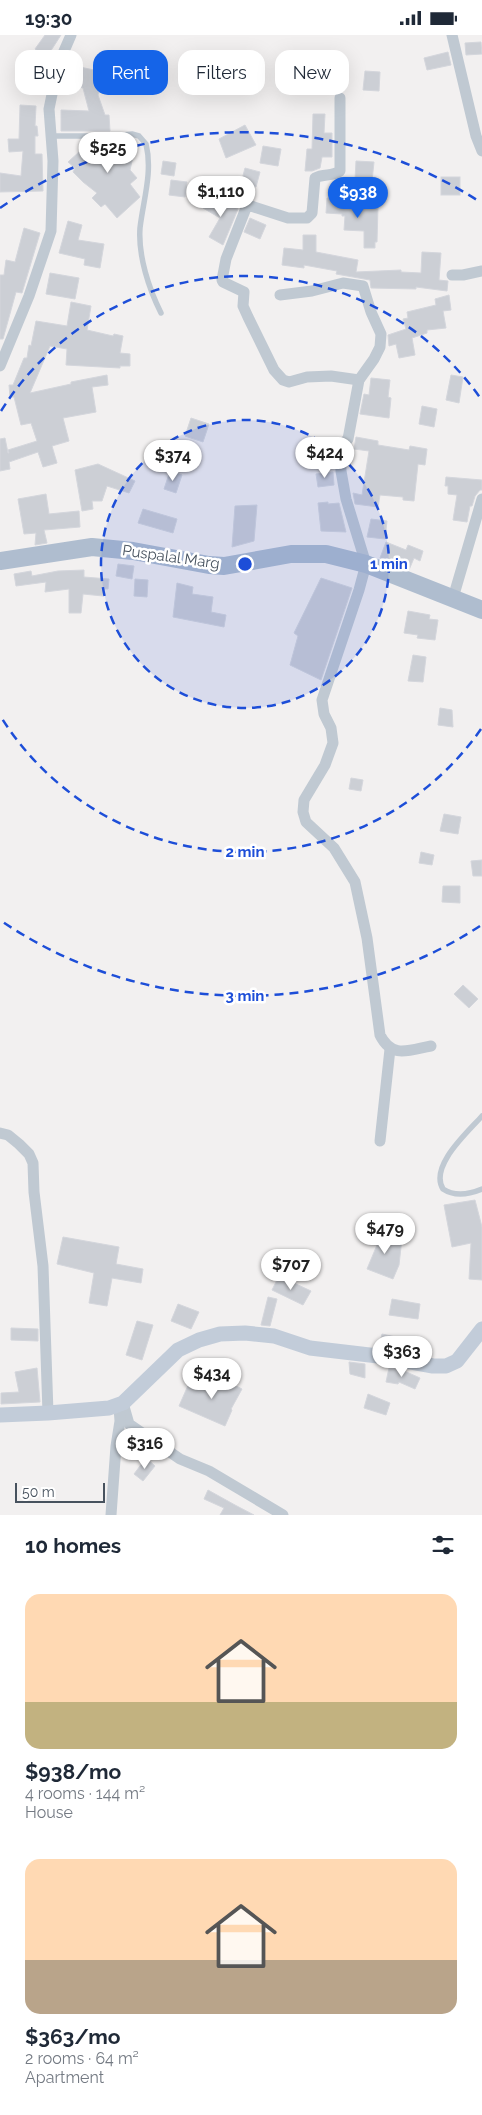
<!DOCTYPE html>
<html lang="en">
<head>
<meta charset="utf-8">
<style>
  :root { --surface:#fff; --page:#f2f2f3; --text:#1f2937; --muted:#747a83; --accent:#1564e8 }
  body { margin:0; font-family:Raleway,sans-serif; background:var(--page); color:var(--text); height:100vh; display:flex; flex-direction:column; font-size:19px; white-space:nowrap }
  * { box-sizing:border-box; margin:0 }
  p { font-size:16px; color:var(--muted) }
  .icon { flex:none; width:28px; height:28px; fill:none; stroke:currentColor; stroke-width:2; stroke-linecap:round; stroke-linejoin:round }
  .map { position:relative; height:1480px; overflow:hidden }
  .drawer { display:flex; flex-direction:column; background:var(--surface); flex:1 }
  .drawer>* { flex:none }
  .banner { position:absolute; left:15px; top:15px; width:452px; height:45px; display:flex; gap:10px }
  .scale { position:absolute; left:15px; bottom:12px; width:90px; box-sizing:border-box; padding-left:5px; border:2px solid #47525e; border-top:0; font-size:14px; line-height:18px; white-space:nowrap; color:#47525e; -webkit-text-stroke:4px #fff; paint-order:stroke }
  .price { position:absolute; translate:-50% -42px; padding:0 11px; border-radius:18px; background:#fff; color:#222; font-size:16px; line-height:32px; filter:drop-shadow(0 1px 2px #0008) }
  .price::after { content:''; position:absolute; left:50%; top:30px; width:15px; height:11px; margin-left:-8px; background:inherit; clip-path:polygon(0 0,100% 0,50% 100%) }
  .price.active { background:var(--accent); color:#fff }
  ul { padding:0; list-style:none }
  li { display:grid; align-content:center; gap:10px; height:265px; padding:0 25px }
  li span { display:grid; place-items:center; height:155px; border-radius:15px; color:#555 }
  li>.icon { margin-inline-start:auto }
  span .icon { width:90px; height:90px; fill:#fffc; stroke-width:1 }
  li b { font-size:21px }
  h2 { display:flex; justify-content:space-between; align-items:center; height:60px; padding:0 25px; font-size:21px }
  .pill { padding:0 18px; border-radius:15px; background:var(--surface); box-shadow:0 5px 20px #0002; font-size:18px; line-height:45px }
  .pill.active { background:var(--accent); color:#fff }
  .status { display:flex; justify-content:space-between; align-items:center; height:35px; padding:0 25px; background:var(--surface); direction:ltr }
  .status svg { height:14px; fill:currentColor }
  .map>svg:first-child { display:block }
</style>
</head>
<body>
<div class="status"><b>19:30</b><svg viewBox="0 0 49 12"><path d="M0 12V9h3v3zM5 12V6h3v6zM10 12V3h3v9zM15 12V0h3v12zM26 1h20v11H26zM47 4h2v5h-2z"/></svg></div>
<div class="map">
<svg width="482" height="1480" viewBox="0 0 482 1480">
  <rect width="100%" height="100%" fill="#f2f0f0"/>
  <g fill="#cccfd5" stroke="#d4d6dc">
    <polygon points="45,0 61,0 43,28 49,35 42,58 26,52 39,17 35,14"/>
    <polygon points="481,7 482,19 466,20 465,8"/>
    <polygon points="448,17 451,30 427,35 424,23"/>
    <polygon points="80,32 103,37 98,60 105,80 109,80 110,96 61,96 61,75 89,76 83,53 76,51"/>
    <polygon points="365,36 380,37 379,56 363,55"/>
    <polygon points="281,38 295,41 292,57 278,54"/>
    <polygon points="20,70 36,71 35,91 37,91 38,101 35,101 35,119 42,119 43,156 0,157 0,138 21,141 23,116 9,117 8,104 19,104"/>
    <polygon points="313,79 325,79 324,98 332,98 332,122 322,122 320,133 312,136 305,136 307,114 312,114"/>
    <polygon points="245,90 256,110 226,123 219,104"/>
    <polygon points="91,106 136,109 130,135 137,143 130,149 140,162 117,183 105,169 101,172 92,163 97,158 83,147 73,137 75,133 68,127"/>
    <polygon points="263,111 281,114 278,131 260,128"/>
    <polygon points="163,126 176,128 174,141 161,139"/>
    <polygon points="356,126 374,127 372,146 355,145"/>
    <polygon points="245,133 260,137 256,152 241,148"/>
    <rect x="441" y="142" width="19" height="18"/>
    <polygon points="171,145 187,147 185,162 169,160"/>
    <polygon points="211,159 238,174 223,210 209,202 220,183 203,173"/>
    <polygon points="327,163 340,164 340,170 378,171 377,207 375,207 375,213 364,213 364,196 344,195 345,181 342,181 342,179 326,178"/>
    <polygon points="250,183 266,190 260,204 244,197"/>
    <polygon points="68,186 82,190 78,205 104,209 100,233 84,230 85,224 59,218"/>
    <polygon points="24,193 40,198 22,258 16,257 3,304 0,304 0,240 4,240 6,225 15,227"/>
    <polygon points="303,200 316,200 316,217 358,225 356,237 401,235 401,237 421,238 422,217 441,218 439,245 448,246 447,256 416,252 416,254 371,253 370,245 336,239 337,236 304,230 304,233 282,230 284,213 303,215"/>
    <polygon points="50,238 79,243 75,264 46,259"/>
    <polygon points="449,260 451,275 443,276 446,293 427,295 427,298 412,303 415,320 399,323 396,309 389,311 388,300 406,294 403,284 408,283 407,277 436,270 435,264"/>
    <polygon points="71,267 91,271 87,295 113,301 114,299 123,301 120,318 130,319 130,331 120,331 120,333 66,330 67,314 50,311 30,358 71,349 71,347 107,340 108,350 92,352 96,377 63,383 69,406 52,411 57,428 43,432 38,417 9,427 10,434 0,436 0,404 5,403 8,418 9,418 8,415 37,406 31,388 21,390 14,362 10,362 9,350 13,350 24,323 27,323 29,310 31,311 36,286 67,291"/>
    <polygon points="451,340 463,342 459,368 446,365"/>
    <polygon points="371,343 390,345 388,362 391,363 389,383 360,379 364,359 369,360"/>
    <polygon points="422,371 437,374 434,392 419,389"/>
    <polygon points="191,383 209,389 203,407 185,401"/>
    <polygon points="356,402 378,406 378,410 409,415 410,411 427,414 425,430 418,429 414,466 403,465 403,462 380,460 378,472 355,469 353,458 362,460 369,416 354,414"/>
    <polygon points="98,429 135,446 129,458 107,451 102,466 92,466 93,474 82,476 75,435"/>
    <polygon points="170,436 182,440 176,458 164,454"/>
    <polygon points="333,437 334,450 318,452 316,439"/>
    <polygon points="446,442 482,445 482,455 480,455 475,461 472,471 470,471 467,487 453,485 457,460 448,459 448,451 445,451"/>
    <polygon points="46,459 49,479 79,476 80,492 44,495 47,508 35,510 36,498 24,499 18,464"/>
    <polygon points="328,467 328,469 339,468 346,497 321,496 318,468"/>
    <polygon points="257,470 254,506 232,512 235,471"/>
    <polygon points="143,474 177,484 173,498 138,488"/>
    <polygon points="371,484 387,486 385,504 367,502"/>
    <polygon points="386,507 406,515 408,510 423,516 420,526 414,523 409,535 380,523"/>
    <polygon points="118,529 134,531 132,544 116,541"/>
    <polygon points="84,535 84,542 109,544 108,554 104,554 103,561 83,559 81,578 69,578 69,554 45,557 46,547 16,551 14,539 31,536 32,541 58,536"/>
    <polygon points="321,543 352,553 321,645 290,630 298,601 294,598"/>
    <polygon points="135,544 148,545 147,562 134,561"/>
    <polygon points="177,548 193,552 192,559 213,562 211,577 226,580 224,592 173,582"/>
    <polygon points="408,576 430,580 429,584 438,585 435,605 417,603 418,600 404,598"/>
    <polygon points="413,620 426,622 423,647 408,646"/>
    <polygon points="440,673 452,675 453,692 438,690"/>
    <polygon points="351,743 363,745 361,756 349,754"/>
    <polygon points="444,779 461,782 458,799 440,796"/>
    <polygon points="421,817 434,820 432,830 419,828"/>
    <polygon points="482,825 482,841 473,841 471,826"/>
    <polygon points="443,851 460,851 460,868 442,867"/>
    <polygon points="463,950 478,964 469,973 454,959"/>
    <polygon points="475,1165 482,1192 482,1245 469,1244 471,1208 452,1212 444,1170"/>
    <polygon points="369,1198 402,1203 399,1230 393,1244 367,1234 377,1210 367,1209"/>
    <polygon points="63,1202 119,1212 116,1229 143,1234 141,1248 112,1243 107,1271 89,1268 94,1238 57,1229"/>
    <polygon points="279,1241 311,1256 303,1270 272,1255"/>
    <polygon points="268,1262 277,1264 270,1291 261,1290"/>
    <polygon points="392,1264 420,1269 418,1284 389,1280"/>
    <polygon points="178,1269 199,1277 191,1294 171,1286"/>
    <polygon points="137,1286 153,1290 142,1325 126,1320"/>
    <polygon points="11,1293 38,1294 38,1306 11,1305"/>
    <polygon points="382,1299 418,1307 416,1318 379,1312"/>
    <polygon points="349,1327 365,1329 365,1343 350,1339"/>
    <polygon points="37,1333 40,1367 1,1369 1,1358 19,1357 15,1337"/>
    <polygon points="389,1333 402,1335 420,1343 415,1354 399,1347 398,1349 386,1347"/>
    <polygon points="215,1340 242,1354 231,1374 232,1375 225,1391 179,1371 190,1346 208,1354"/>
    <polygon points="368,1359 390,1368 386,1380 364,1373"/>
    <polygon points="146,1423 155,1431 143,1446 134,1439"/>
    <polygon points="208,1455 235,1470 254,1480 220,1480 224,1473 204,1464"/>
  </g>
  <g fill="none" stroke-linecap="round" stroke-linejoin="round">
    <g stroke="#c0c9d2" stroke-width="5.5">
      <path d="M51 101H113L132 99 139 101 146 109C153 137 143 166 140 193 138 221 149 254 161 278"/>
      <path d="M482 1081C468 1097 429 1131 443 1154 455 1162 470 1159 482 1154"/>
    </g>
    <g stroke="#c0c9d2" stroke-width="11">
      <polyline points="452,0 476,101 482,116"/>
      <path d="M340 63V136C332 142 324 138 315 143L312 178 307 183H288L251 171 246 173 226 224 222 245 223 247 244 257 243 271 248 282 274 335 283 345 289 347 307 342 331 341 359 345"/>
      <polyline points="452,240 463,240 482,236"/>
      <path d="M280 260 312 256 343 248 363 251 371 277 381 299 380 312 374 324 359 345 348 404 340 411 341 436 346 464 366 529 359 555 322 665 324 679 331 693 333 708 325 730 304 765 303 777 306 787 334 813 355 847 367 903 380 1000C392 1024 409 1015 431 1011"/>
      <polyline points="0,331 29,261 51,196 53,126 49,74 58,30 71,0"/>
      <polyline points="453,563 482,464"/>
      <polyline points="0,1098 8,1100 19,1109 29,1119 33,1128 34,1157 43,1231 48,1378"/>
      <polyline points="380,1106 390,1014"/>
      <polyline points="123,1368 129,1389 180,1424 209,1436 283,1480"/>
      <polyline points="111,1480 116,1411 120,1386 119,1372"/>
    </g>
    <polyline stroke="#c2ccd9" stroke-width="15" points="0,1380 48,1378 109,1373 123,1368 178,1315 199,1305 220,1299 245,1298 274,1301 310,1313 378,1321 433,1331 446,1331 457,1326 482,1294"/>
    <polyline stroke="#afbdcf" stroke-width="18" points="0,526 92,512 133,516 209,530 224,531 291,519 326,519 366,529 482,575"/>
  </g>
  <circle cx="245" cy="529" r="144" fill="#1d4ed8" fill-opacity=".12"/>
  <g fill="none" stroke="#1d4ed8" stroke-width="2.5" stroke-dasharray="9 6">
    <circle cx="245" cy="529" r="144"/>
    <path d="M481 694A288 288 0 0 1 1 682M1 376A288 288 0 0 1 481 364"/>
    <path d="M480 891A432 432 0 0 1 0 885M0 173A432 432 0 0 1 480 167"/>
  </g>
  <g text-anchor="middle" dominant-baseline="central" stroke-width="5" stroke-linejoin="round" paint-order="stroke">
    <g font-size="15" fill="#47525e" stroke="#fff">
      <text transform="translate(171 522) rotate(8)">Puspalal Marg</text>
    </g>
  </g>
  <circle cx="245" cy="529" r="8" fill="#1d4ed8" stroke="#fff" stroke-width="2.5"/>
  <g font-size="15" text-anchor="middle" font-weight="bold" fill="#1d4ed8" stroke="#fff" stroke-width="5" stroke-linejoin="round" paint-order="stroke">
    <text x="389" y="534">1 min</text>
    <text x="245" y="822">2 min</text>
    <text x="245" y="966">3 min</text>
  </g>
</svg>
<div class="scale">50 m</div>
<b class="price" style="left:108px;top:139px">$525</b>
<b class="price" style="left:221px;top:183px">$1,110</b>
<b class="price active" style="left:358px;top:184px">$938</b>
<b class="price" style="left:325px;top:444px">$424</b>
<b class="price" style="left:173px;top:447px">$374</b>
<b class="price" style="left:385px;top:1220px">$479</b>
<b class="price" style="left:291px;top:1256px">$707</b>
<b class="price" style="left:402px;top:1343px">$363</b>
<b class="price" style="left:212px;top:1365px">$434</b>
<b class="price" style="left:145px;top:1435px">$316</b>
<div class="banner">
<a class="pill">Buy</a>
<a class="pill active">Rent</a>
<a class="pill">Filters</a>
<a class="pill">New</a>
</div>
</div>
<section class="drawer">
<h2>10 homes<svg class="icon" aria-label="filters" viewBox="0 0 24 24"><path d="M4 7h16M4 17h16"/><circle cx="9" cy="7" r="2"/><circle cx="15" cy="17" r="2"/></svg></h2>
<ul>
<li><span style="background:linear-gradient(#ffd9b3 70%,#c2b280 0)"><svg class="icon" aria-label="home" viewBox="0 0 24 24"><path d="M3 11l9-7 9 7M6 9v11h12V9"/></svg></span><div><b>$938/mo</b><p>4 rooms · 144 m²</p><p>House</p></div></li>
<li><span style="background:linear-gradient(#ffd9b3 65%,#b9a48a 0)"><svg class="icon" aria-label="home" viewBox="0 0 24 24"><path d="M3 11l9-7 9 7M6 9v11h12V9"/></svg></span><div><b>$363/mo</b><p>2 rooms · 64 m²</p><p>Apartment</p></div></li>
</ul>
</section>
</body>
</html>
